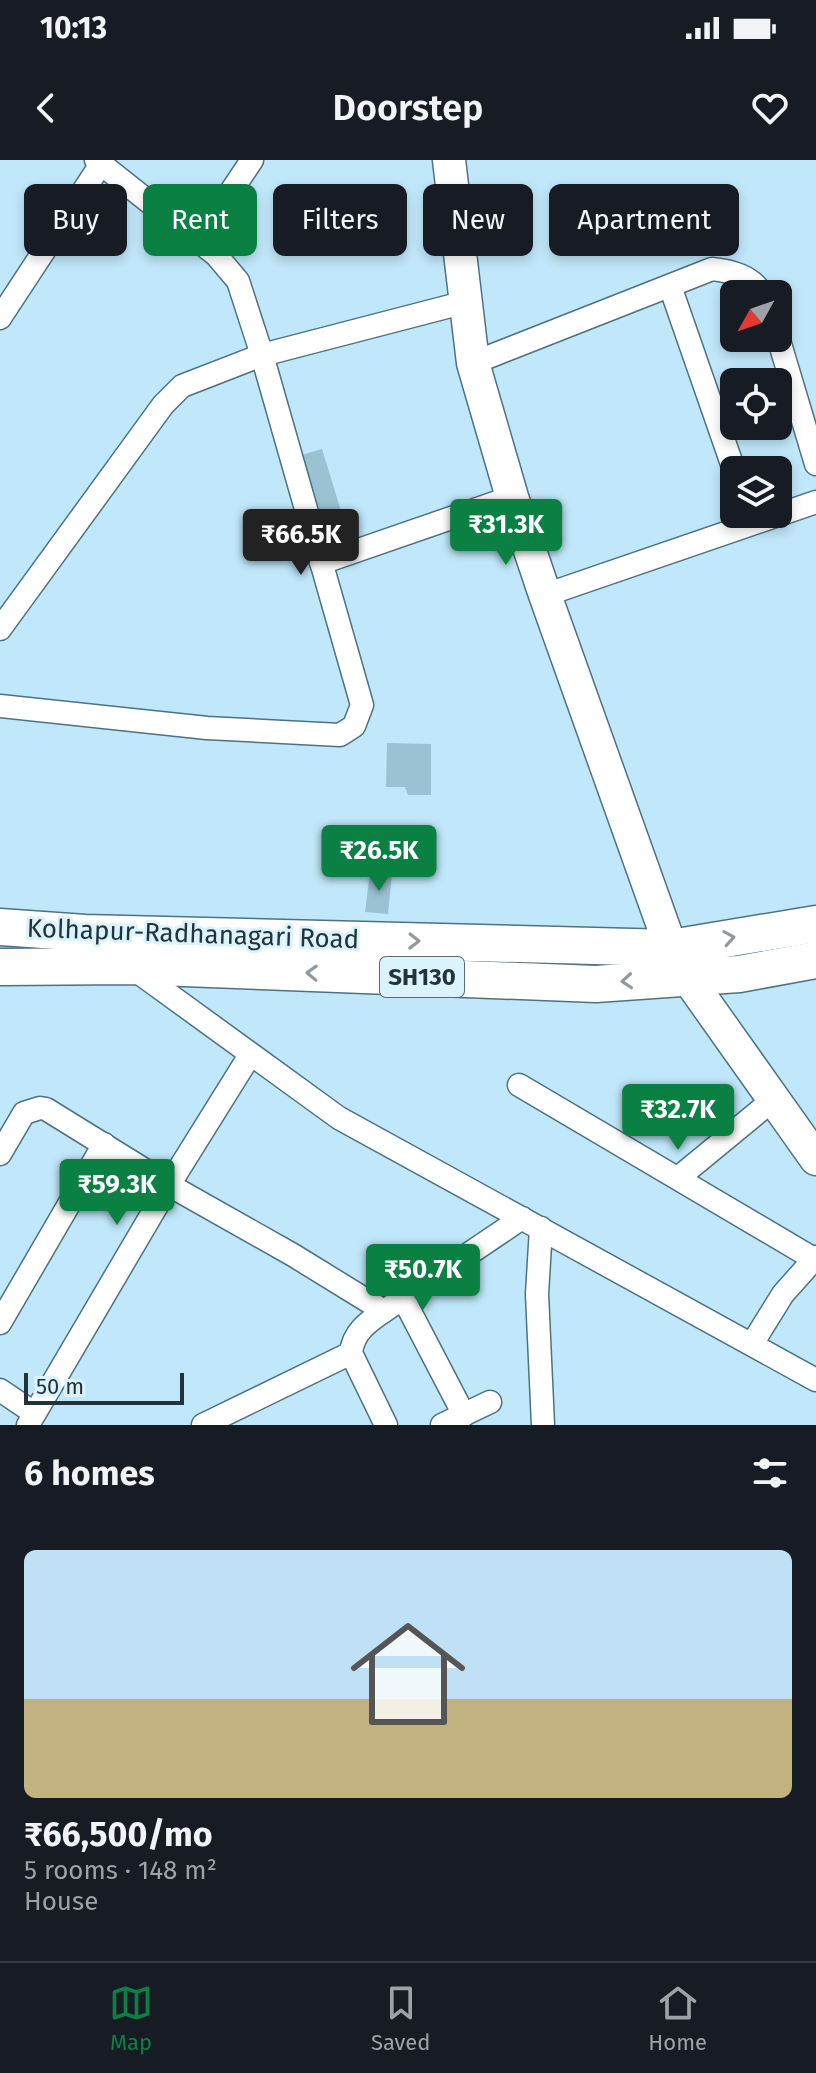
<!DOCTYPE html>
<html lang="en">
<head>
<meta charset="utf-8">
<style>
  :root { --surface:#171b24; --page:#242831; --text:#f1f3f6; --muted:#9ea1a6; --line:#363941; --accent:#0b8043 }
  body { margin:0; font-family:"Fira Sans",sans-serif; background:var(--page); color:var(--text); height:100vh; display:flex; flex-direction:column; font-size:30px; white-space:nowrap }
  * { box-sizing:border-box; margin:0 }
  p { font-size:26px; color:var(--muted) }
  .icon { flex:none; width:44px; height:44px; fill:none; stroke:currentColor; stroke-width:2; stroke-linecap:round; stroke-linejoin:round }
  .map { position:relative; height:1265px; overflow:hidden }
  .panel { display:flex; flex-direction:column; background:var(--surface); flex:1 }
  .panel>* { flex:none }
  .guide { position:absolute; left:24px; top:24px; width:768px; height:72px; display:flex; gap:16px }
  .needle { width:52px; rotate:230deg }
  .tools { position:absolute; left:720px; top:120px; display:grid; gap:16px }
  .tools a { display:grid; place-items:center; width:72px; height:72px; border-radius:12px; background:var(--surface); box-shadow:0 4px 12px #0003; font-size:40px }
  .scale { position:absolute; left:24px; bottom:20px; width:160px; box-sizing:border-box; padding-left:8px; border:4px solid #23333a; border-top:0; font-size:22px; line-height:28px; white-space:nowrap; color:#23333a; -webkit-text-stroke:6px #dbf3fd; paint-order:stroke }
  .price { position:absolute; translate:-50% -68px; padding:0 18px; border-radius:8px; background:var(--accent); color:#fff; font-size:26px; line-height:52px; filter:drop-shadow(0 2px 4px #0008) }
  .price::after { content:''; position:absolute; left:50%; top:48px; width:24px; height:18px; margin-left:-12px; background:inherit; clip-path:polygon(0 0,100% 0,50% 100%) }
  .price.selected { background:#222; color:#fff }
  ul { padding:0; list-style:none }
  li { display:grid; align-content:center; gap:16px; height:424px; padding:0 24px }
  li span { display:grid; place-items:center; height:248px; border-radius:12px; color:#555 }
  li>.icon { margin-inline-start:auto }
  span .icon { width:144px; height:144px; fill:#fffc; stroke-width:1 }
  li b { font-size:34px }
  h2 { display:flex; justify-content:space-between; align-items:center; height:96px; padding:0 24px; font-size:34px }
  .chip { padding:0 28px; border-radius:12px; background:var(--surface); box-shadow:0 4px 12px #0003; font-size:28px; line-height:72px }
  .chip.selected { background:var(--accent); color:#fff }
  .status { display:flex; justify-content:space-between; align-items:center; height:56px; padding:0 40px; background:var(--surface); direction:ltr }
  .status svg { height:22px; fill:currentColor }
  header { display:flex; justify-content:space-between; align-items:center; height:104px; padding:0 24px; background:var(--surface); font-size:36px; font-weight:600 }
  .tabs { display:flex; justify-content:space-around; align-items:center; height:112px; border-top:2px solid var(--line); background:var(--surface); font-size:22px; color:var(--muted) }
  .tabs a { display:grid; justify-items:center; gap:4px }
  .tabs .selected { color:var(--accent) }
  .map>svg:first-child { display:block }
</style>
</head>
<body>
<div class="status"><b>10:13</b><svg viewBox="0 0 49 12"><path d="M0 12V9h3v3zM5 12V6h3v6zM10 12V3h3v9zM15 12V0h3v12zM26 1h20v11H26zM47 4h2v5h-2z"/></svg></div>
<header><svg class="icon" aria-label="back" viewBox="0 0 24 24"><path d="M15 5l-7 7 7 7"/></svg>Doorstep<svg class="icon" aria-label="heart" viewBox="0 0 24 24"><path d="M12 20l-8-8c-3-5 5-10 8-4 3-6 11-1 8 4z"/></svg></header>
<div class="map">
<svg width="816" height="1265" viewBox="0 0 816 1265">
  <rect width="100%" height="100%" fill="#c0e8fa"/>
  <g fill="#9bc2d3">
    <polygon points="322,289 342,354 314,363 294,297"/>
    <polygon points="387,583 431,584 431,635 408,635 405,627 386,627"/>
    <polygon points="370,712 392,714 388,754 365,752"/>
  </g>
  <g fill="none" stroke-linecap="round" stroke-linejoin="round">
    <defs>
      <g id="minor">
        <polyline points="198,81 252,0"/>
        <polyline points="670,126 734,310"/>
        <polyline points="0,158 101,4"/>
        <polyline points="778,177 816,304"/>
        <path d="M473 203 712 109C731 111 752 116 762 134"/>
        <polyline points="321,403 512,337"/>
        <polyline points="545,435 816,342"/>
        <polyline points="0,469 163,245 182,226 262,195 466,142"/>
        <polyline points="0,546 207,568 340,575 354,566 362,545 262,195 238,121 216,95 96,0"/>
        <polyline points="131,807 339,958 816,1220"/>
        <polyline points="519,925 814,1099"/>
        <polyline points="0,994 24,953 40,948 46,949 169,1025 293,1095 384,1151"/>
        <polyline points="678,1018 774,939"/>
        <polyline points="541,1068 537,1134 543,1265"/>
        <polyline points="403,1138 464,1255"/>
        <polyline points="0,1163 104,984"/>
        <polyline points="752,1184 783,1134 816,1097"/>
        <polyline points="0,1230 34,1253"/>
        <polyline points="28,1265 169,1025 250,895"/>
        <polyline points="203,1265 351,1193"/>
        <path d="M386 1265 351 1193C353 1172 368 1162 384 1151L522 1058"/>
        <polyline points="442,1265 490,1242"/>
      </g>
      <polyline id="secondary" points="449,0 473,203 512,337 545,435 671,788 687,817 816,999"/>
      <g id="primary">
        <polyline points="0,767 85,773 671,788 816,764"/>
        <polyline points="0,807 131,806 596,824 739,814 816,800"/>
      </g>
    </defs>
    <use href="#minor" stroke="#4d7281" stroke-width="25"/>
    <use href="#secondary" stroke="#4d7281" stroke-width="35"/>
    <use href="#primary" stroke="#4d7281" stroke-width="39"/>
    <use href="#minor" stroke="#fff" stroke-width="22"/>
    <use href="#secondary" stroke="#fff" stroke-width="32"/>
    <use href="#primary" stroke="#fff" stroke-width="36"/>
  </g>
  <defs><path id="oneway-chevron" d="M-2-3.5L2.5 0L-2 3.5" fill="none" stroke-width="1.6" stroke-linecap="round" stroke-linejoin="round" transform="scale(2)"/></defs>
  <g stroke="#91999c">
    <use href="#oneway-chevron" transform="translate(729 778) rotate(-9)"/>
    <use href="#oneway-chevron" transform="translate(414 781) rotate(1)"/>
    <use href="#oneway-chevron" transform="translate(312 813) rotate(-178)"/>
    <use href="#oneway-chevron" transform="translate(627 821) rotate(176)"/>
  </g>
  <g text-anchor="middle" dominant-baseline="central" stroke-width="6" stroke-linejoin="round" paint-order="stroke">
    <rect fill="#dbf3fd" stroke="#5a6d74" stroke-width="2" x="380" y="797" width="84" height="40" rx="6"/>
    <g font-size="24" font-weight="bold" fill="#23333a">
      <text x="422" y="817">SH130</text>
    </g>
    <g font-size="26" fill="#23333a" stroke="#dbf3fd">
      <text transform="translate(193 774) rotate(2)">Kolhapur-Radhanagari Road</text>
    </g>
  </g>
</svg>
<div class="tools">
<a><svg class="needle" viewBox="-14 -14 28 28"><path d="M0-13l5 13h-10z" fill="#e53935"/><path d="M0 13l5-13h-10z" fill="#9ea1a6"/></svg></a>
<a><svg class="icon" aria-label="locate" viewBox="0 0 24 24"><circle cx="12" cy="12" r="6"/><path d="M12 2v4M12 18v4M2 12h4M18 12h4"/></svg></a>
<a><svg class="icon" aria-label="layers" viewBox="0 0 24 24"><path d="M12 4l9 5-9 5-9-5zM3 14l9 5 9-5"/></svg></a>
</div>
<div class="scale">50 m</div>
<b class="price" style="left:506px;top:407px">₹31.3K</b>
<b class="price selected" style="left:301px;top:417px">₹66.5K</b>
<b class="price" style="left:379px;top:733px">₹26.5K</b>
<b class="price" style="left:678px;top:992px">₹32.7K</b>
<b class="price" style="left:117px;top:1067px">₹59.3K</b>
<b class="price" style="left:423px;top:1152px">₹50.7K</b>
<div class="guide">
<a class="chip">Buy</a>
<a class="chip selected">Rent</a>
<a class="chip">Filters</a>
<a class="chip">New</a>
<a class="chip">Apartment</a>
</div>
</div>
<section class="panel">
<h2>6 homes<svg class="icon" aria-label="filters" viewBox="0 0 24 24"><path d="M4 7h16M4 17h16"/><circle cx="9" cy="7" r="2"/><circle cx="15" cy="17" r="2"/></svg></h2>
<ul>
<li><span style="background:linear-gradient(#bfe0f5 60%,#c2b280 0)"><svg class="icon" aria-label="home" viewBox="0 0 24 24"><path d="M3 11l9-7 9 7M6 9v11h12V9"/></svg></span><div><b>₹66,500/mo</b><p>5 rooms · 148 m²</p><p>House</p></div></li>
</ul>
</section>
<nav class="tabs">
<a class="selected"><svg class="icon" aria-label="map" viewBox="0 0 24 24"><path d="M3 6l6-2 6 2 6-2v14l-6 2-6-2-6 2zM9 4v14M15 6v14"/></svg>Map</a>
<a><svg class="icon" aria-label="saved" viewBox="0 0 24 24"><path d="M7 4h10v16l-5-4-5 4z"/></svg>Saved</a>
<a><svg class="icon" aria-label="home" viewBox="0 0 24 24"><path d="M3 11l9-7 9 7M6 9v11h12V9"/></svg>Home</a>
</nav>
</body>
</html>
